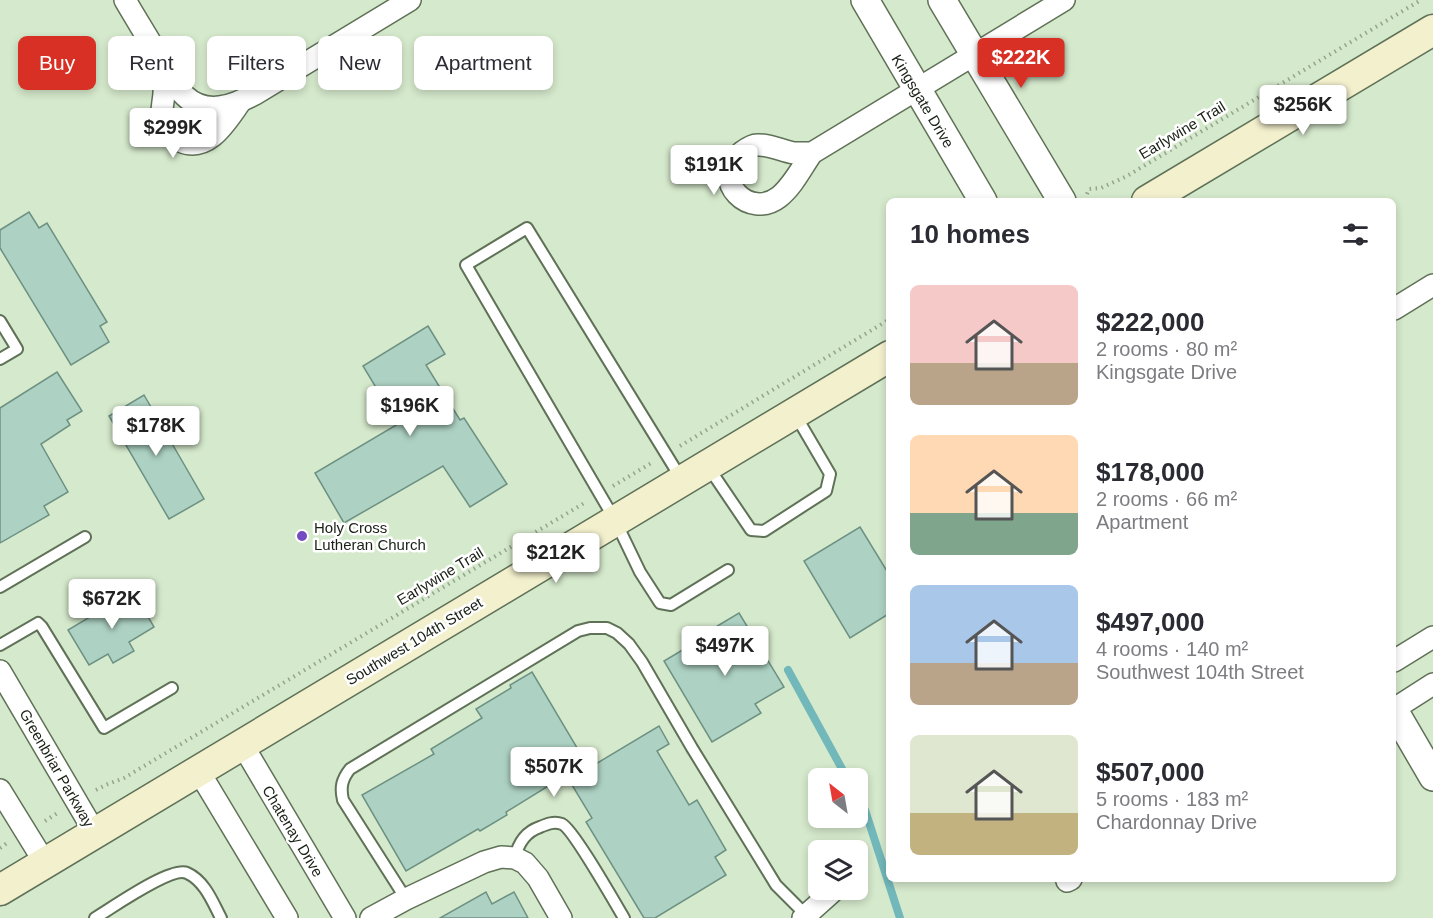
<!DOCTYPE html>
<html lang="en">
<head>
<meta charset="utf-8">
<style>
  :root { --surface:#fff; --page:#f2f2f3; --text:#2b2b33; --muted:#7c7c81; --accent:#d93025 }
  body { margin:0; font-family:Helvetica,sans-serif; background:var(--page); color:var(--text); height:100vh; display:flex; flex-direction:column; font-size:22px; white-space:nowrap }
  * { box-sizing:border-box; margin:0 }
  p { font-size:20px; color:var(--muted) }
  .icon { flex:none; width:33px; height:33px; fill:none; stroke:currentColor; stroke-width:2; stroke-linecap:round; stroke-linejoin:round }
  .map { position:relative; flex:1; overflow:hidden }
  .side { position:absolute; left:886px; top:198px; width:510px; height:684px; display:flex; flex-direction:column; background:var(--surface); border-radius:9px; box-shadow:0 3px 9px #0003 }
  .side>* { flex:none }
  .top-card { position:absolute; left:18px; top:36px; width:570px; height:54px; display:flex; gap:12px }
  .needle { width:39px; rotate:329deg }
  .fabs { position:absolute; left:808px; top:768px; display:grid; gap:12px }
  .fabs a { display:grid; place-items:center; width:60px; height:60px; border-radius:9px; background:var(--surface); box-shadow:0 3px 9px #0003; font-size:30px }
  .price { position:absolute; translate:-50% -51px; padding:0 14px; border-radius:6px; background:#fff; color:#222; font-size:20px; line-height:39px; filter:drop-shadow(0 2px 3px #0008) }
  .price::after { content:''; position:absolute; left:50%; top:36px; width:18px; height:14px; margin-left:-9px; background:inherit; clip-path:polygon(0 0,100% 0,50% 100%) }
  .price.current { background:var(--accent); color:#fff }
  ul { padding:0; list-style:none }
  li { display:flex; align-items:center; gap:18px; height:150px; padding:0 24px }
  li span { display:grid; place-items:center; flex:none; width:168px; height:120px; border-radius:9px; color:#555 }
  li>.icon { margin-inline-start:auto }
  span .icon { width:72px; height:72px; fill:#fffc; stroke-width:1 }
  li b { font-size:26px }
  h2 { display:flex; justify-content:space-between; align-items:center; height:72px; padding:0 24px; font-size:26px }
  .chip { padding:0 21px; border-radius:9px; background:var(--surface); box-shadow:0 3px 9px #0003; font-size:21px; line-height:54px }
  .chip.current { background:var(--accent); color:#fff }
  .map>svg:first-child { display:block }
</style>
</head>
<body>
<div class="map">
<svg width="1433" height="918" viewBox="0 0 1433 918">
  <rect width="100%" height="100%" fill="#d5e9cc"/>
  <g fill="none" stroke-linecap="round" stroke-linejoin="round">
    <g stroke="#72b8bb" stroke-width="8">
      <polyline points="788,670 847,778"/>
      <polyline points="858,798 865,810 900,918"/>
    </g>
  </g>
  <g fill="#add2c3" stroke="#6d9182" stroke-width="1.5">
    <polygon points="29,212 39,228 47,223 107,322 100,326 109,342 71,365 0,248 0,230"/>
    <polygon points="428,326 445,354 426,365 460,420 464,418 507,484 470,507 443,466 344,523 315,473 398,424 363,366"/>
    <polygon points="57,372 82,411 67,420 70,425 41,444 68,492 44,506 49,515 0,543 0,408"/>
    <polygon points="144,395 204,499 169,519 109,416"/>
    <polygon points="860,527 890,576 890,613 850,638 804,561"/>
    <polygon points="133,591 154,627 129,642 134,651 113,663 108,654 89,665 68,630"/>
    <polygon points="739,613 784,687 755,704 761,713 712,742 664,661 706,636 704,634"/>
    <polygon points="532,672 589,768 659,726 669,744 657,751 689,805 697,800 726,850 715,857 726,875 655,918 644,918 586,822 592,818 566,775 506,812 507,815 480,831 478,829 406,871 362,795 434,754 431,749 482,718 476,709 511,688 510,685"/>
    <polygon points="486,892 492,904 514,892 528,918 440,918"/>
  </g>
  <g fill="none" stroke-linecap="round" stroke-linejoin="round">
    <defs>
      <g id="service">
        <polyline points="0,321 17,349 0,359"/>
        <polyline points="709,468 751,530 764,531 826,491 830,474 796,416"/>
        <polyline points="682,480 527,228 466,265 615,520 640,572 660,603 671,605 728,570"/>
        <polyline points="0,587 85,537"/>
        <polyline points="0,645 38,623 42,627 104,728 172,688"/>
        <path d="M515 858C518 844 525 832 540 827 547 824 554 821 562 824 573 829 615 903 624 918"/>
        <path d="M406 899 343 800C340 787 342 779 350 769L578 631 590 628H607L617 633 629 644 642 662 692 748 776 885 807 916"/>
        <path d="M95 918C112 908 171 866 187 873 205 881 213 903 221 918"/>
      </g>
      <g id="minor">
        <path d="M125 0C136 19 148 38 159 57 167 70 174 86 185 96 206 116 233 106 255 94L410 0"/>
        <path d="M166 68C165 76 165 84 164 92 164 101 160 111 163 120 165 128 173 138 180 141 209 154 227 120 241 101"/>
        <path d="M812 153C806 153 800 153 794 153 782 151 769 144 757 145 751 145 745 150 741 153 709 181 750 220 779 197 793 186 802 167 812 153L1064 0"/>
        <polyline points="1394,309 1433,285"/>
        <polyline points="1394,661 1433,637"/>
        <polyline points="0,671 95,833"/>
        <polyline points="1394,709 1433,684"/>
        <polyline points="242,744 345,918"/>
        <polyline points="198,770 287,918"/>
        <polyline points="0,790 45,863"/>
        <polyline points="1067,881 1071,879"/>
        <polyline points="371,918 406,899 484,862 501,857 515,858 525,863 538,878 561,918"/>
        <polyline points="803,918 832,892"/>
      </g>
      <g id="tertiary">
        <polyline points="865,0 983,201"/>
        <polyline points="942,0 1062,201"/>
        <polyline points="1394,710 1433,777"/>
      </g>
      <g id="secondary">
        <polyline points="1147,201 1433,30"/>
        <polyline points="0,890 890,356"/>
      </g>
    </defs>
    <use href="#service" stroke="#5f7157" stroke-width="14"/>
    <use href="#minor" stroke="#5f7157" stroke-width="24"/>
    <use href="#tertiary" stroke="#5f7157" stroke-width="30"/>
    <use href="#secondary" stroke="#5f7157" stroke-width="33"/>
    <g stroke="#95a48e" stroke-width="4" stroke-dasharray="1.5 4.5" stroke-linecap="butt">
      <polyline points="1087,194 1089,189 1101,188 1127,176 1421,0"/>
      <polyline points="680,446 890,319"/>
      <polyline points="613,486 653,462"/>
      <polyline points="96,790 108,784 124,778 586,502"/>
      <polyline points="45,821 59,812"/>
      <polyline points="0,848 7,843"/>
    </g>
    <use href="#service" stroke="#fff" stroke-width="10"/>
    <use href="#minor" stroke="#fff" stroke-width="21"/>
    <use href="#tertiary" stroke="#fff" stroke-width="27"/>
    <use href="#secondary" stroke="#f3f0ce" stroke-width="30"/>
  </g>
  <circle fill="#754bc3" stroke="#fff" stroke-width="2" cx="302" cy="536" r="6"/>
  <g text-anchor="middle" dominant-baseline="central" stroke-width="5" stroke-linejoin="round" paint-order="stroke">
    <g font-size="15" fill="#192015" stroke="#fff">
      <text transform="translate(923 101) rotate(59)">Kingsgate Drive</text>
      <text transform="translate(1182 130) rotate(-31)">Earlywine Trail</text>
      <text transform="translate(440 576) rotate(-31)">Earlywine Trail</text>
      <text transform="translate(414 641) rotate(-31)">Southwest 104th Street</text>
      <text transform="translate(57 768) rotate(60)">Greenbriar Parkway</text>
      <text transform="translate(293 831) rotate(59)">Chatenay Drive</text>
    </g>
    <g font-size="15" fill="#192015" stroke="#fff" text-anchor="start">
      <text x="314" y="527">Holy Cross<tspan x="314" dy="17">Lutheran Church</tspan></text>
    </g>
  </g>
</svg>
<div class="fabs">
<a><svg class="needle" viewBox="-14 -14 28 28"><path d="M0-13l5 13h-10z" fill="#e53935"/><path d="M0 13l5-13h-10z" fill="#7c7c81"/></svg></a>
<a><svg class="icon" aria-label="layers" viewBox="0 0 24 24"><path d="M12 4l9 5-9 5-9-5zM3 14l9 5 9-5"/></svg></a>
</div>
<b class="price current" style="left:1021px;top:89px">$222K</b>
<b class="price" style="left:1303px;top:136px">$256K</b>
<b class="price" style="left:173px;top:159px">$299K</b>
<b class="price" style="left:714px;top:196px">$191K</b>
<b class="price" style="left:410px;top:437px">$196K</b>
<b class="price" style="left:156px;top:457px">$178K</b>
<b class="price" style="left:556px;top:584px">$212K</b>
<b class="price" style="left:112px;top:630px">$672K</b>
<b class="price" style="left:725px;top:677px">$497K</b>
<b class="price" style="left:554px;top:798px">$507K</b>
<div class="top-card">
<a class="chip current">Buy</a>
<a class="chip">Rent</a>
<a class="chip">Filters</a>
<a class="chip">New</a>
<a class="chip">Apartment</a>
</div>
<section class="side">
<h2>10 homes<svg class="icon" aria-label="filters" viewBox="0 0 24 24"><path d="M4 7h16M4 17h16"/><circle cx="9" cy="7" r="2"/><circle cx="15" cy="17" r="2"/></svg></h2>
<ul>
<li><span style="background:linear-gradient(#f6c9c9 65%,#b9a48a 0)"><svg class="icon" aria-label="home" viewBox="0 0 24 24"><path d="M3 11l9-7 9 7M6 9v11h12V9"/></svg></span><div><b>$222,000</b><p>2 rooms · 80 m²</p><p>Kingsgate Drive</p></div></li>
<li><span style="background:linear-gradient(#ffd9b3 65%,#7fa58c 0)"><svg class="icon" aria-label="home" viewBox="0 0 24 24"><path d="M3 11l9-7 9 7M6 9v11h12V9"/></svg></span><div><b>$178,000</b><p>2 rooms · 66 m²</p><p>Apartment</p></div></li>
<li><span style="background:linear-gradient(#a9c7e8 65%,#b9a48a 0)"><svg class="icon" aria-label="home" viewBox="0 0 24 24"><path d="M3 11l9-7 9 7M6 9v11h12V9"/></svg></span><div><b>$497,000</b><p>4 rooms · 140 m²</p><p>Southwest 104th Street</p></div></li>
<li><span style="background:linear-gradient(#dfe7d0 65%,#c2b280 0)"><svg class="icon" aria-label="home" viewBox="0 0 24 24"><path d="M3 11l9-7 9 7M6 9v11h12V9"/></svg></span><div><b>$507,000</b><p>5 rooms · 183 m²</p><p>Chardonnay Drive</p></div></li>
</ul>
</section>
</div>
</body>
</html>
